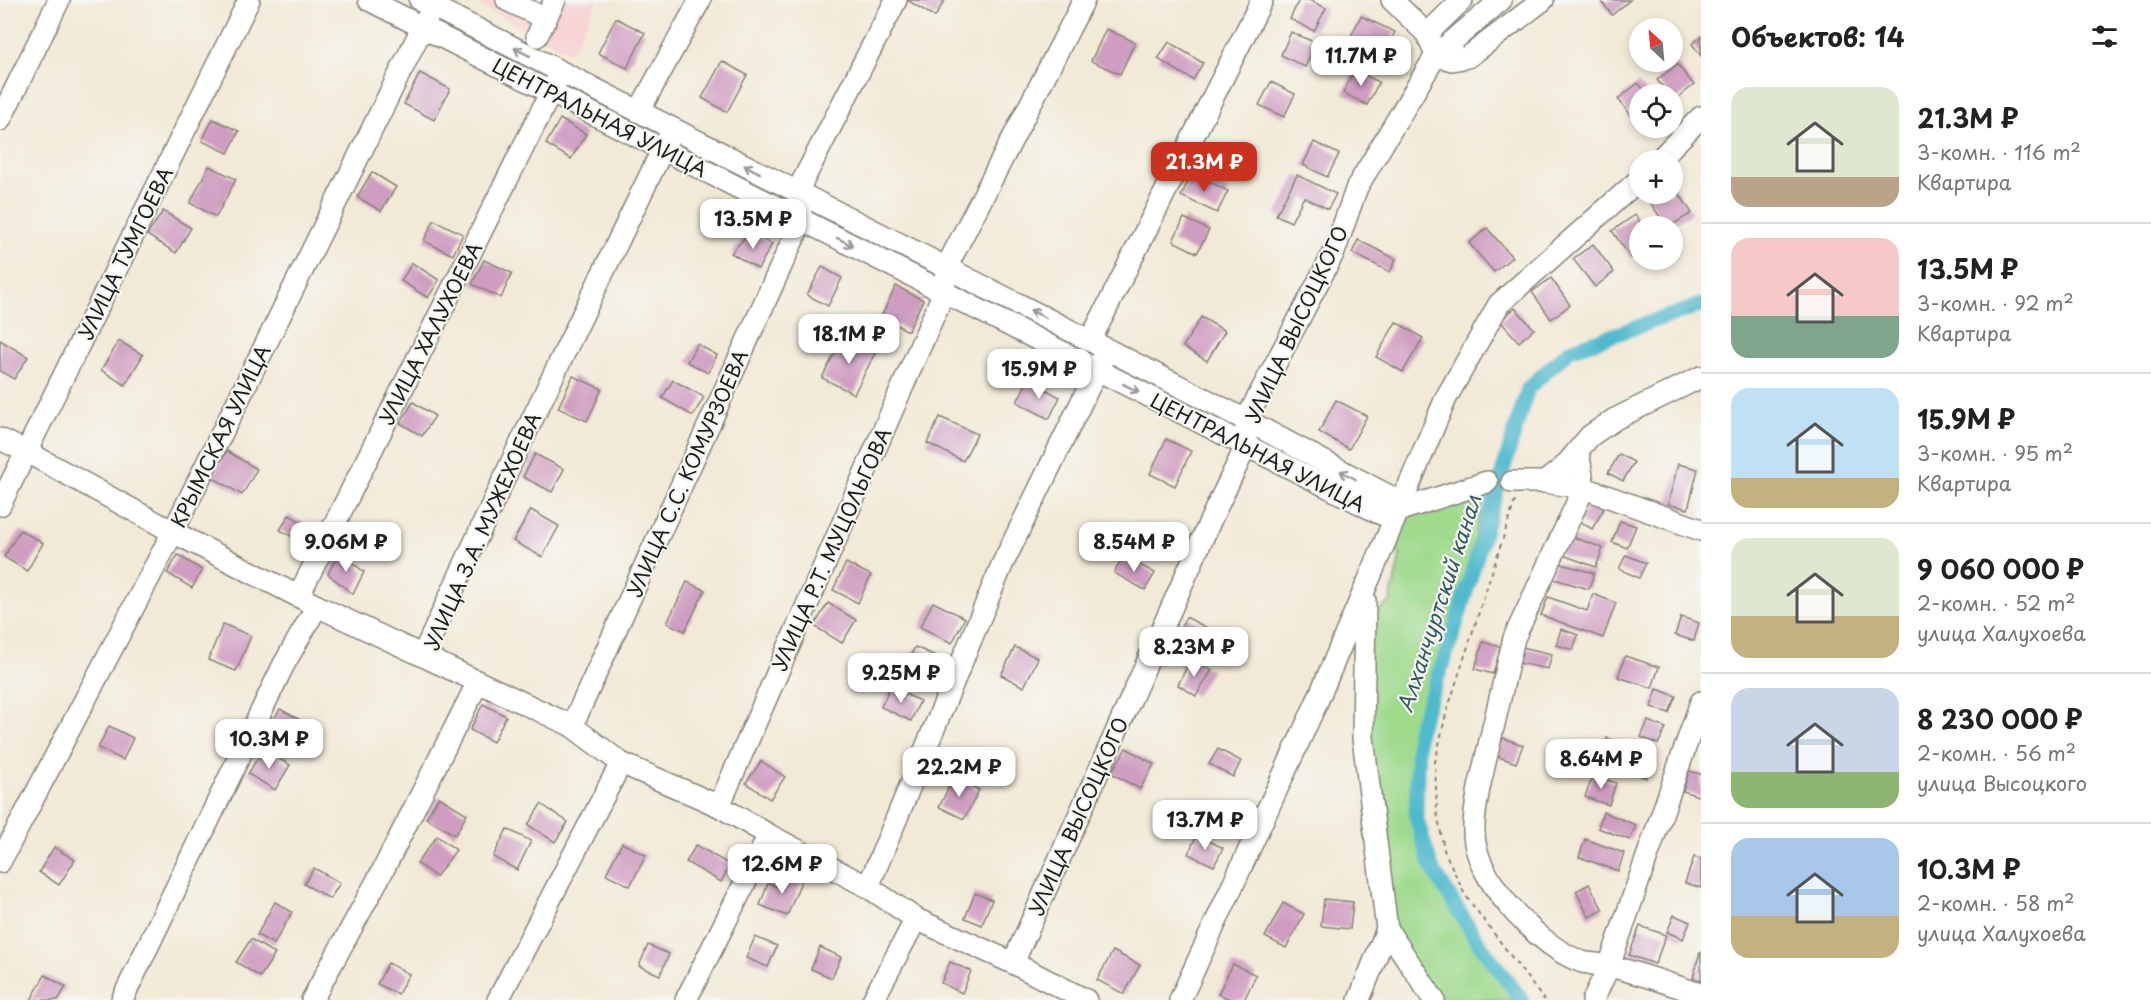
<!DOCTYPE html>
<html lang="ru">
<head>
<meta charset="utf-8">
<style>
  :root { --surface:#fff; --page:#f2f2f2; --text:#222; --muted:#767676; --line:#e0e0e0; --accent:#c8321e }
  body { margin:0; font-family:"Playpen Sans",sans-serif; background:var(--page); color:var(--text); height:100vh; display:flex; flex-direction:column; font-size:22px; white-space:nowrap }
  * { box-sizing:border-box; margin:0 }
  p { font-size:20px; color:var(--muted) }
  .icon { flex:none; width:33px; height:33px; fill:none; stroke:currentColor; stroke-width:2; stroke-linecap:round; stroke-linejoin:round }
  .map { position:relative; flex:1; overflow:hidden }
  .drawer { display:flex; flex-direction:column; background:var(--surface); width:450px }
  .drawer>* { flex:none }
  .needle { width:39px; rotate:334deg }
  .buttons { position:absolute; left:1629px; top:18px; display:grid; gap:12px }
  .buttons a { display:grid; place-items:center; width:54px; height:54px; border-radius:50%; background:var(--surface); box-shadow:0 3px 9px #0003; font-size:30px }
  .price { position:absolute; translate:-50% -51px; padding:0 14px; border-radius:12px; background:#fff; color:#222; font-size:20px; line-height:39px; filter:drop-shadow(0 2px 3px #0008) }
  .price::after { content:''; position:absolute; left:50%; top:36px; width:18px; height:14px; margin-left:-9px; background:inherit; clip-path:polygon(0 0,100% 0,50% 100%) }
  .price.current { background:var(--accent); color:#fff }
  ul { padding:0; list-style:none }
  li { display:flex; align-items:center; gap:18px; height:150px; padding:0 30px }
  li+li { border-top:2px solid var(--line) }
  li span { display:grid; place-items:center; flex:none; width:168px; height:120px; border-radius:18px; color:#555 }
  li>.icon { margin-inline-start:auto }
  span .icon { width:72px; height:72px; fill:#fffc; stroke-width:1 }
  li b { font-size:26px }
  h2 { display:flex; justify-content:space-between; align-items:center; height:72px; padding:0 30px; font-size:26px }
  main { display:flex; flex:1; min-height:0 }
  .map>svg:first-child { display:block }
</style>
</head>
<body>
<main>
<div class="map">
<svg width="1701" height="1000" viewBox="0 0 1701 1000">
  <rect width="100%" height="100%" fill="#f6f6f2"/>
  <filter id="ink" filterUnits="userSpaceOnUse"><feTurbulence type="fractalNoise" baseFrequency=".0167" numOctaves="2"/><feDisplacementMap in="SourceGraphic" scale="12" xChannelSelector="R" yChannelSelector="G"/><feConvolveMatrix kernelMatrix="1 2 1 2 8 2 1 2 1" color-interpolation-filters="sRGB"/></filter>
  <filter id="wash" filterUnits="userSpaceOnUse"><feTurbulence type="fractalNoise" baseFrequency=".008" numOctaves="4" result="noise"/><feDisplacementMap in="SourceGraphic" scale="24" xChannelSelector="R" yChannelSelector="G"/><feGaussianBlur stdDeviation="1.35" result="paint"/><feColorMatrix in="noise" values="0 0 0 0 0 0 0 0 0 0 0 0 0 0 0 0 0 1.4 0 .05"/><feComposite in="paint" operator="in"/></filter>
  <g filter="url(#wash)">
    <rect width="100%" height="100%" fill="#f2e9d6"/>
    <polygon fill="#f7cfd0" points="469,0 598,0 571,53"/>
    <polygon fill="#9fda8d" stroke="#5e7b54" stroke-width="1.5" points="1486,489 1451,641 1418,731 1416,816 1431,866 1476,939 1522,1000 1434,1000 1387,929 1363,738 1370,617 1390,602 1400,556 1393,540 1399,526 1413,513"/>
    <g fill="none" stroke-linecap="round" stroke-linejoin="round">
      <polyline stroke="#50b9cd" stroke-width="15" points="1522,1000 1476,939 1431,866 1416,816 1418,731 1451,641 1528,388 1570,350 1701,305"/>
    </g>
    <g id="blocks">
      <g fill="#cf9dc1">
        <polygon points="907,0 945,0 935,17"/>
        <polygon points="1299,0 1309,0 1326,8 1314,31 1290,19"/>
        <polygon points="1600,0 1630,0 1612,15"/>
        <polygon points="1361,16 1395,32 1377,68 1343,52"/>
        <polygon points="616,18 645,33 627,68 598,53"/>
        <polygon points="1106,29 1135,42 1120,74 1091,61"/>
        <polygon points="1291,32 1316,43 1305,67 1281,55"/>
        <polygon points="1701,37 1701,56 1692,44"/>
        <polygon points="1169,42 1203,63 1193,80 1158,59"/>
        <polygon points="722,61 747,75 727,112 702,98"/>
        <polygon points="1677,64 1694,85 1674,101 1672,94 1669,94 1657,80"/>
        <polygon points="1354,70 1379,82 1367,105 1343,93"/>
        <polygon points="420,73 450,89 434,120 404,104"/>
        <polygon points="1271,82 1295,94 1284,117 1259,105"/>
        <polygon points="1638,83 1648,94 1640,94 1640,117 1635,120 1618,99"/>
        <polygon points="213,119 239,131 228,153 202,141"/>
        <polygon points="560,119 586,134 571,159 546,144"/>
        <polygon points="1314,142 1339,154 1327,177 1303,165"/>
        <polygon points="209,166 236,179 216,217 190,203"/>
        <polygon points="372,172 396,187 381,211 357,197"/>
        <polygon points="1192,173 1228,191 1217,213 1181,196"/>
        <polygon points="1297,175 1336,194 1328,209 1304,197 1291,222 1276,215"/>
        <polygon points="1672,183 1692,213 1670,226 1666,226 1648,199 1657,194 1672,194"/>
        <polygon points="163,211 191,228 176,253 147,235"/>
        <polygon points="1635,215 1643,226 1640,226 1640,252 1631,258 1612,231"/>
        <polygon points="1184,218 1209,230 1197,253 1173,241"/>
        <polygon points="434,220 463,234 453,255 424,241"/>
        <polygon points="1487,228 1512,257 1494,272 1469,243"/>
        <polygon points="750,232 772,244 758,269 731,253"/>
        <polygon points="1358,240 1396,259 1390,272 1352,253"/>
        <polygon points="1593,244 1614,272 1595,287 1573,259"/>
        <polygon points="484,260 512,273 501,298 472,284"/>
        <polygon points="412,263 439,280 428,298 401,281"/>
        <polygon points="822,267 842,278 828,306 807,295"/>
        <polygon points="1551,278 1570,305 1551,319 1532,292"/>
        <polygon points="896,286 923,300 908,331 881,317"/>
        <polygon points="1515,308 1534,329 1519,342 1500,321"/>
        <polygon points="1201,317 1225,331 1207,361 1183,347"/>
        <polygon points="1396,322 1423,338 1403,372 1376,357"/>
        <polygon points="844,335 876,351 854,394 822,378"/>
        <polygon points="0,340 28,357 14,379 0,371"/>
        <polygon points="119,341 143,355 125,385 101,370"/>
        <polygon points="697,344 717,355 708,373 687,362"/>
        <polygon points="573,376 602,389 587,421 558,408"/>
        <polygon points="673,380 704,397 693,416 662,398"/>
        <polygon points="1028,380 1060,397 1049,419 1017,402"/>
        <polygon points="1336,400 1367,416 1349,449 1319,432"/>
        <polygon points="413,402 435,416 422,436 400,423"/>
        <polygon points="940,417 977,434 963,461 927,443"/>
        <polygon points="1166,439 1191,451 1175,486 1150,474"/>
        <polygon points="227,451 257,469 242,495 212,477"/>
        <polygon points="535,454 564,469 552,492 523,477"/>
        <polygon points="1619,454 1634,462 1623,481 1608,473"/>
        <polygon points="1678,464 1698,469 1688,509 1668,504"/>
        <polygon points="1591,500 1604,509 1592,529 1579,521"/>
        <polygon points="531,510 559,526 542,557 513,541"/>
        <polygon points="289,515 313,528 304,543 280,530"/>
        <polygon points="1620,521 1636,526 1627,548 1612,542"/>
        <polygon points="1155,525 1177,537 1165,559 1143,546"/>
        <polygon points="20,530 43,543 27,571 4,557"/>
        <polygon points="1567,535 1603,548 1596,567 1560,554"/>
        <polygon points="339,552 364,572 353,594 328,574"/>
        <polygon points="178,555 202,570 192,588 167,573"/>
        <polygon points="1626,555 1646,563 1639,578 1619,569"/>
        <polygon points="1123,556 1155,573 1145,590 1114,573"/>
        <polygon points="1555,562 1594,573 1589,589 1550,578"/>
        <polygon points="846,563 871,575 858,603 833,590"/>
        <polygon points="687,582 705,590 685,631 667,623"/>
        <polygon points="1593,594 1616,603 1603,638 1541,615 1548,597 1587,611"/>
        <polygon points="933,602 965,618 952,643 920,627"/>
        <polygon points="828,603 856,620 842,643 814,626"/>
        <polygon points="1186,617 1213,631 1201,653 1175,640"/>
        <polygon points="1681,617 1699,623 1694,641 1675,635"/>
        <polygon points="223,624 251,636 236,671 208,660"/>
        <polygon points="1561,629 1578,635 1573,650 1556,645"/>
        <polygon points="1483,642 1501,647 1493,674 1475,669"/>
        <polygon points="915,647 945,660 936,679 906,665"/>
        <polygon points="1015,647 1038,658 1024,687 1001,675"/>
        <polygon points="1522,647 1552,654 1548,669 1518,663"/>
        <polygon points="1625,656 1659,667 1652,688 1618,677"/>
        <polygon points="1190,660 1212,670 1196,696 1178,685"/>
        <polygon points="890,687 920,701 911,721 881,707"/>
        <polygon points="1657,689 1676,696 1669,713 1651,707"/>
        <polygon points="483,704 506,716 493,742 470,730"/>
        <polygon points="280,709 315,728 303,749 268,730"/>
        <polygon points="1648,721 1666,728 1658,744 1641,737"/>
        <polygon points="109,726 133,738 123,760 98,748"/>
        <polygon points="1503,738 1523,745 1516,763 1496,756"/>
        <polygon points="1607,738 1654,757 1646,778 1599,759"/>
        <polygon points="1126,748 1154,764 1140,789 1111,773"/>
        <polygon points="263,749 290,765 275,790 248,774"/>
        <polygon points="1218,749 1241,761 1233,777 1209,764"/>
        <polygon points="761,761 785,777 770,799 746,783"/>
        <polygon points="1689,771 1701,774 1701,797 1683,791"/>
        <polygon points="1593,775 1616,783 1609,805 1585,797"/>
        <polygon points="954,777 979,790 964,819 939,807"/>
        <polygon points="439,797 467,814 455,835 426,818"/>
        <polygon points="541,804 568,822 555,842 528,825"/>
        <polygon points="1603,812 1636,825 1630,840 1598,828"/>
        <polygon points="507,829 531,841 517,870 493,857"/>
        <polygon points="1197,835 1223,848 1214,866 1188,854"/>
        <polygon points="437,836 456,850 436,877 417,863"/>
        <polygon points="1585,839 1624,853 1618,871 1579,857"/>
        <polygon points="622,843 646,855 630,886 606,874"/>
        <polygon points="696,845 730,865 721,882 686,862"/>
        <polygon points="54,847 75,860 59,885 39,872"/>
        <polygon points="1694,857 1701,859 1701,888 1685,883"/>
        <polygon points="314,868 340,883 330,899 304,884"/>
        <polygon points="788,873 802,879 787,916 760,905 768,883 782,889"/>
        <polygon points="1589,884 1603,910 1589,917 1576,891"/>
        <polygon points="975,893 992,900 982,925 965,918"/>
        <polygon points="1324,899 1353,902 1350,929 1321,926"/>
        <polygon points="275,902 292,912 274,944 257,935"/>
        <polygon points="1283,903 1304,914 1286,948 1265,937"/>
        <polygon points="1674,915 1690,922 1683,939 1667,932"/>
        <polygon points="1640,926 1666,935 1655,964 1629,955"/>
        <polygon points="755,937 777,946 768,967 746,958"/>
        <polygon points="251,939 275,954 260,977 236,962"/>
        <polygon points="648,945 669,954 660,975 639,966"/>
        <polygon points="820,947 841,957 832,978 811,969"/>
        <polygon points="1113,951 1140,965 1124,994 1097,980"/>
        <polygon points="1700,952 1701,952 1701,980 1693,978"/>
        <polygon points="950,962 971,971 962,993 941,983"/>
        <polygon points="388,963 409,974 398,994 377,984"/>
        <polygon points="1233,964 1256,975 1244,1000 1232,1000 1218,994"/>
        <polygon points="45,975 66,987 58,1000 31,1000"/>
      </g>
    </g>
  </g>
  <g filter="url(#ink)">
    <use href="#blocks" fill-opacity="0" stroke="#878279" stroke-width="1.5"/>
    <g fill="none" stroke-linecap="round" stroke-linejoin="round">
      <defs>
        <g id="minor">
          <polyline points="369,0 1381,514 1389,507 1391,497 1246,420 420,0"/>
          <polyline points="507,0 546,19"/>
          <polyline points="1392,0 1427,34 1436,55"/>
          <polyline points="1427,34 1462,0"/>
          <polyline points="537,36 555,0"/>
          <polyline points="1436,55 1452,60 1468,57 1543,0"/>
          <polyline points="639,111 700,0"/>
          <polyline points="0,120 59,0"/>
          <polyline points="1659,160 1701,117"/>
          <polyline points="1090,341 1262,0"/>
          <polyline points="0,439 27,452 173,532 317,606 572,726 621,763 719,806 769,835 868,887 916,919 1013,963 1086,1000"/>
          <path d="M1578 451 1584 488 1514 638 1479 788C1476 806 1472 825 1475 843 1482 886 1541 948 1582 962 1591 964 1600 964 1609 966 1640 973 1671 985 1701 994"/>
          <polyline points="1512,482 1545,482 1584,488 1701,530"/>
          <polyline points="1545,482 1564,467 1590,436 1615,419 1701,377"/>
          <polyline points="0,505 249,0"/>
          <polyline points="1389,507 1397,511 1487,482"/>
          <polyline points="299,595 557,80"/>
          <polyline points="423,655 513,459 668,138"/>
          <polyline points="572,726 802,220 797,192 896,0"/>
          <polyline points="719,806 944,292 946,268 1084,0"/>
          <polyline points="0,862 173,532 429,14"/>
          <polyline points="868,887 1002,565 1103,358"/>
          <polyline points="1387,929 1434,1000"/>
          <polyline points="1013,963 1212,517 1246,446 1246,420 1334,252 1357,187 1436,55 1501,0"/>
          <polyline points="122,1000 283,666 317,606"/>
          <polyline points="312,1000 383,870 478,682"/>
          <polyline points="498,1000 621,763"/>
          <polyline points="686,1000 769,835"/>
          <polyline points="873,1000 916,919"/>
          <polyline points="1180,1000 1316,704 1446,398 1499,304 1640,179"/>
          <polyline points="1359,1000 1387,929 1363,738 1365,600"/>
          <polyline points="1593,1000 1609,966 1701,702"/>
        </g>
      </defs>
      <use href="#minor" stroke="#878279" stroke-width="24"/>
      <polyline stroke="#878279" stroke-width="2" stroke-dasharray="4.5 4.5" stroke-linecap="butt" points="1515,501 1446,714 1435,762 1437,812 1444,850 1465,895 1544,1000"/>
      <use href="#minor" stroke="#fff" stroke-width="21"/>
    </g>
    <defs><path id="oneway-shaft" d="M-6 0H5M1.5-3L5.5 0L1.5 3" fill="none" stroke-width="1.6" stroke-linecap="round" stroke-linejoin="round" transform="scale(1.5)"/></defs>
    <g stroke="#999">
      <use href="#oneway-shaft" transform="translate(522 52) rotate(-153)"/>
      <use href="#oneway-shaft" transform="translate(752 169) rotate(-153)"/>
      <use href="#oneway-shaft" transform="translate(845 242) rotate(27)"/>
      <use href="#oneway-shaft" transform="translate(1038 314) rotate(-153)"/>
      <use href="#oneway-shaft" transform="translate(1131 388) rotate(27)"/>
      <use href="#oneway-shaft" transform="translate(1348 475) rotate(-152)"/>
    </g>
  </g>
  <g text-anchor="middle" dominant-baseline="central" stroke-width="4.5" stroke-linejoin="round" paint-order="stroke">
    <g font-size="20" fill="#1c1c1c" stroke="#f6f6f2">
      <text transform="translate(600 117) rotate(27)">ЦЕНТРАЛЬНАЯ УЛИЦА</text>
      <text transform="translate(125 253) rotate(-64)">УЛИЦА ТУМГОЕВА</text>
      <text transform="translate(1296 324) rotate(-65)">УЛИЦА ВЫСОЦКОГО</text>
      <text transform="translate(430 333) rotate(-63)">УЛИЦА ХАЛУХОЕВА</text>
      <text transform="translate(220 436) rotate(-64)">КРЫМСКАЯ УЛИЦА</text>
      <text transform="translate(1258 452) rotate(27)">ЦЕНТРАЛЬНАЯ УЛИЦА</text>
      <text transform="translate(687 473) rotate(-66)">УЛИЦА С.С. КОМУРЗОЕВА</text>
      <text transform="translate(482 531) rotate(-66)">УЛИЦА З.А. МУЖЕХОЕВА</text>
      <text transform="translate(831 549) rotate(-66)">УЛИЦА Р.Т. МУЦОЛЬГОВА</text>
      <text transform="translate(1078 816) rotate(-66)">УЛИЦА ВЫСОЦКОГО</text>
    </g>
    <g font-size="21" font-style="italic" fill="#315b63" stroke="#f6f6f2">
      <text transform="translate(1438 603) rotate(-72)">Алханчуртский канал</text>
    </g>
  </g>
</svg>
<div class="buttons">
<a><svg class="needle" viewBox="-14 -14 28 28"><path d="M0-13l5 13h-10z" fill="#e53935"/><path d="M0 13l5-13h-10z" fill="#767676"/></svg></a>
<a><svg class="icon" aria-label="locate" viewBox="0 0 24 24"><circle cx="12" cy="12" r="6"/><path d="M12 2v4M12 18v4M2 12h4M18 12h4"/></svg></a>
<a>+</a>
<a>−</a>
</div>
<b class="price" style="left:1361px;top:87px">11.7M ₽</b>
<b class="price current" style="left:1204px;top:193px">21.3M ₽</b>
<b class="price" style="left:753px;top:250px">13.5M ₽</b>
<b class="price" style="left:849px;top:365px">18.1M ₽</b>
<b class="price" style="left:1039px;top:400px">15.9M ₽</b>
<b class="price" style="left:346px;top:573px">9.06M ₽</b>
<b class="price" style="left:1134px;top:573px">8.54M ₽</b>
<b class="price" style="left:1194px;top:678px">8.23M ₽</b>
<b class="price" style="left:901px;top:704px">9.25M ₽</b>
<b class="price" style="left:269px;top:770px">10.3M ₽</b>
<b class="price" style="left:1601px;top:790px">8.64M ₽</b>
<b class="price" style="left:959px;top:798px">22.2M ₽</b>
<b class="price" style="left:1205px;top:851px">13.7M ₽</b>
<b class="price" style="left:782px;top:895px">12.6M ₽</b>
</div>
<section class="drawer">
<h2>Объектов: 14<svg class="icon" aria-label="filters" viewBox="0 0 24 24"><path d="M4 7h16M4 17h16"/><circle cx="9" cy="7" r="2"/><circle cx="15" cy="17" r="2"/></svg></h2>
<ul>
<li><span style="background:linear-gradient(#dfe7d0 75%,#b9a48a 0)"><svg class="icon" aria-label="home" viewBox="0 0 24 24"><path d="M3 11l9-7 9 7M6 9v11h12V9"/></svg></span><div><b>21.3M ₽</b><p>3-комн. · 116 m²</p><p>Квартира</p></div></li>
<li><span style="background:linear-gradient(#f6c9c9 65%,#7fa58c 0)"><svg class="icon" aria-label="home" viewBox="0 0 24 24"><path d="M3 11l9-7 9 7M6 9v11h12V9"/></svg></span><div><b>13.5M ₽</b><p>3-комн. · 92 m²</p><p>Квартира</p></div></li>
<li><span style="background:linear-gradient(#bfe0f5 75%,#c2b280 0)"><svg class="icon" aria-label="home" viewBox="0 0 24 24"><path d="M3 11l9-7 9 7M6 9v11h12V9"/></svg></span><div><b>15.9M ₽</b><p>3-комн. · 95 m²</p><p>Квартира</p></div></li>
<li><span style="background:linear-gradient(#dfe7d0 65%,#c2b280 0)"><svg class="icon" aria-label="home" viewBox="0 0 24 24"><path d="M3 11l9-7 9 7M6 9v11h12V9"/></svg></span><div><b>9 060 000 ₽</b><p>2-комн. · 52 m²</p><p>улица Халухоева</p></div></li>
<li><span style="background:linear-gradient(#c9d6e8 70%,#8fb573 0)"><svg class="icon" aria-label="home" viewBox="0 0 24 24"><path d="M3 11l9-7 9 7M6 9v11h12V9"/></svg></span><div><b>8 230 000 ₽</b><p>2-комн. · 56 m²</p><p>улица Высоцкого</p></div></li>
<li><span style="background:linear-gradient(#a9c7e8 65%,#c2b280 0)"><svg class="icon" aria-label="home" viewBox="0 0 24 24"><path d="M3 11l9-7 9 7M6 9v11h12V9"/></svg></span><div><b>10.3M ₽</b><p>2-комн. · 58 m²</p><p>улица Халухоева</p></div></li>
</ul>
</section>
</main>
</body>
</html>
